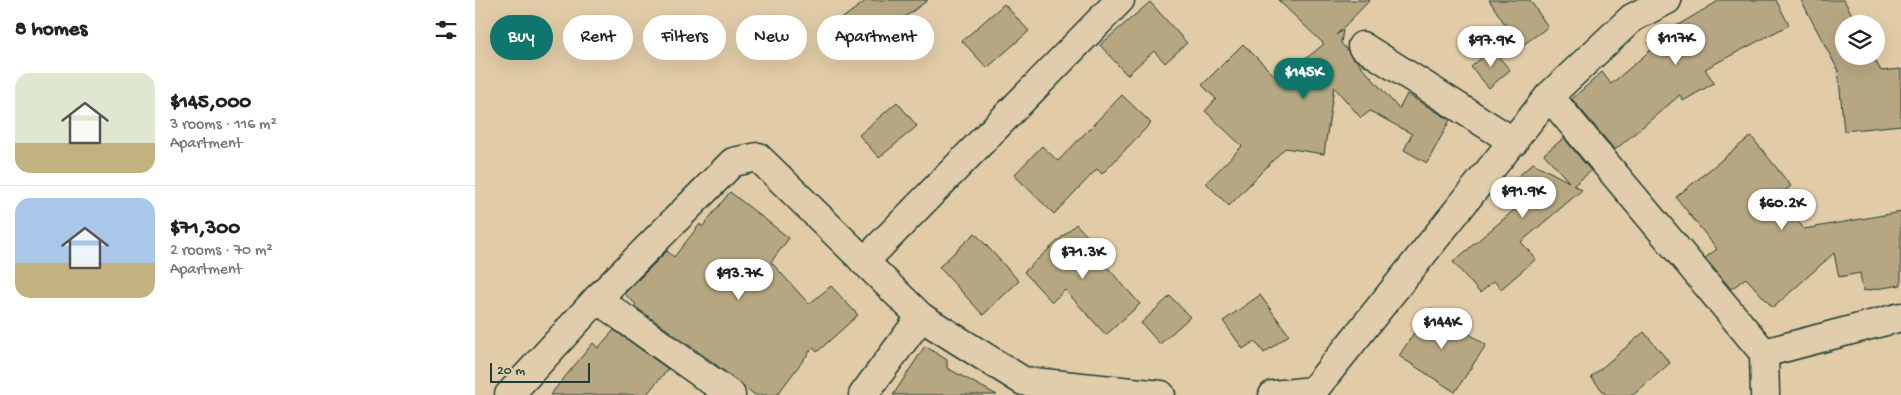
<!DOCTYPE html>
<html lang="en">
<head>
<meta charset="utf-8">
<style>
  :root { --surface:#fff; --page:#f2f2f2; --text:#222; --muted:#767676; --line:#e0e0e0; --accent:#0f766e }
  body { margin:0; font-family:"Gochi Hand",sans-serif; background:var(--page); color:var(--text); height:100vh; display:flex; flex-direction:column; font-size:19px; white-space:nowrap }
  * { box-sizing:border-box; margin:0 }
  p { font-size:16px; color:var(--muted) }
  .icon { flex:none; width:28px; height:28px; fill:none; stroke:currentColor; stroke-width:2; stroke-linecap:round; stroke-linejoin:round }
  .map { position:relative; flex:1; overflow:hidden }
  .panel { display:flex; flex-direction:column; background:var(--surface); width:475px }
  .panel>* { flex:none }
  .top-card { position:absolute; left:15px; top:15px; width:475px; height:45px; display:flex; gap:10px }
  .tools { position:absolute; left:1360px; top:15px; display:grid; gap:10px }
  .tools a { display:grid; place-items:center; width:50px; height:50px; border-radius:50%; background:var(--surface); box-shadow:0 5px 20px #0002; font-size:25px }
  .scale { position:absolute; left:15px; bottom:12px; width:100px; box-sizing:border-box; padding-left:5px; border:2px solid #1f3d34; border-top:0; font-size:14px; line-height:18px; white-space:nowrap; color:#1f3d34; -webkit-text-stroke:4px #e1cdab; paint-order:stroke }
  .price { position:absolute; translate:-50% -42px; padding:0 11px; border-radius:18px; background:#fff; color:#222; font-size:16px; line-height:32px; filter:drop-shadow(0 1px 2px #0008) }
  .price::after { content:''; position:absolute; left:50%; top:30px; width:15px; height:11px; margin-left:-8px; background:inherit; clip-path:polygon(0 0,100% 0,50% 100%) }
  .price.selected { background:var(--accent); color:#fff }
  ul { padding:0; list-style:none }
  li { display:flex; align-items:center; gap:15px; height:125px; padding:0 15px }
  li+li { border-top:1px solid var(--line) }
  li span { display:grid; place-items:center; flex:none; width:140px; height:100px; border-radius:15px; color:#555 }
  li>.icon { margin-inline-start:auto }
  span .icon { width:60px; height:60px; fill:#fffc; stroke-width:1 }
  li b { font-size:21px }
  h2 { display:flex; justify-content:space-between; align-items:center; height:60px; padding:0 15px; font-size:21px }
  .tag { padding:0 18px; border-radius:22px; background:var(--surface); box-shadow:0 5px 20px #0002; font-size:18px; line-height:45px }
  .tag.selected { background:var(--accent); color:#fff }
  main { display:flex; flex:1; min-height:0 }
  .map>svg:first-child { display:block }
</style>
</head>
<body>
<main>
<section class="panel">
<h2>8 homes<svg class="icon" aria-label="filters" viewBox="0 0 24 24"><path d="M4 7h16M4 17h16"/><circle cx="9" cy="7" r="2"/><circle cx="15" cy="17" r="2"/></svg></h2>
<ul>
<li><span style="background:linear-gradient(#dfe7d0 70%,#c2b280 0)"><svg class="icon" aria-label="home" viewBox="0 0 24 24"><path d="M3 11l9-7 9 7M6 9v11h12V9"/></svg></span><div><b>$145,000</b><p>3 rooms · 116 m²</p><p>Apartment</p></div></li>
<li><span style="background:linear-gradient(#a9c7e8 65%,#c2b280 0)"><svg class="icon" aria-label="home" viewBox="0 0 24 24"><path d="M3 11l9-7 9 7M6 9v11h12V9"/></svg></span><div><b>$71,300</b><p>2 rooms · 70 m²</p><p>Apartment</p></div></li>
</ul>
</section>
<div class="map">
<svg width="1426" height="395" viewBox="0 0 1426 395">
  <rect width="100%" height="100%" fill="#e2cca8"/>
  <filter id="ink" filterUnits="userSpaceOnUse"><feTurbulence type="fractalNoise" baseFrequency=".02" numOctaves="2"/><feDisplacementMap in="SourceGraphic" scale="10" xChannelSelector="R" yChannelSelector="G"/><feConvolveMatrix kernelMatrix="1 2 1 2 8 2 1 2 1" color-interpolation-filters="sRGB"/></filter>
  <g filter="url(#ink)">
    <g fill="#b6a782" stroke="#1f3d34">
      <polygon points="392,0 453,0 383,52 361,23"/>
      <polygon points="803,0 895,0 861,35 868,30 866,43 924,109 932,94 975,120 952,163 929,150 937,134 895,111 886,118 859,87 849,154 810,148 754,206 731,183 767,146 730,111 741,99 727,85 768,44 804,80 849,44"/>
      <polygon points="1014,0 1055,0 1073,27 1045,47"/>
      <polygon points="1245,0 1301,0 1314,25 1230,69 1239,83 1208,101 1205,95 1140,150 1097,99 1127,72 1136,84 1177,49 1173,43"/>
      <polygon points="1326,0 1369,0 1382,24 1369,24 1369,56 1398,56 1406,71 1426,69 1426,125 1369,131 1363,70"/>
      <polygon points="675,2 712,43 690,63 679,51 652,75 625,45"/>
      <polygon points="529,4 554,31 512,68 487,41"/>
      <polygon points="1017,49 1035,70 1014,88 996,67"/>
      <polygon points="647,95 676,123 627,174 622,169 579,214 539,175 567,146 583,161"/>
      <polygon points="422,102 442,126 404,158 384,135"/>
      <polygon points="1276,136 1316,186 1303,196 1329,229 1426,212 1426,285 1388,291 1385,273 1364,277 1359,253 1298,308 1271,278 1256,289 1230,258 1242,249 1201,197"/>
      <polygon points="1089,138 1116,171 1099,185 1107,190 1046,242 1061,259 1026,289 1019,281 1005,293 978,262 1045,205 1030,188 1058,163 1094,182 1069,154"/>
      <polygon points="255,192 314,238 296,262 334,304 356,286 383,315 342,352 338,347 302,395 280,395 232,358 159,306 161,304 149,294 192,251 199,257 225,224 227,227"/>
      <polygon points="601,224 629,254 624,258 665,304 631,335 590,290 577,302 549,272"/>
      <polygon points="500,233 544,281 508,315 464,267"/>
      <polygon points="785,295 814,335 789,353 780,341 768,349 748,321"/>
      <polygon points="695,296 715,317 685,344 666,323"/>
      <polygon points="955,308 1011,345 980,392 924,356"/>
      <polygon points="139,330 193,369 171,395 75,395 118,343 123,348"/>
      <polygon points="1169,332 1195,363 1158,395 1131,395 1116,377"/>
      <polygon points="450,346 472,360 472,368 522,395 418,395"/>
    </g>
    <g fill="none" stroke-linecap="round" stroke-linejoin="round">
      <defs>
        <g id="minor">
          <polyline points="887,46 1039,142"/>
          <polyline points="1074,96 1289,353 1426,317"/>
          <polyline points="389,262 645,0"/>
          <polyline points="122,299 256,395"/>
          <polyline points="1289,353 1290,395"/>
          <polyline points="34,395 122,299 258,162 283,157 446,317 548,381 686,395"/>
          <polyline points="388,395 446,317"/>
          <polyline points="798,395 838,391 1074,96 1157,18 1192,0"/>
        </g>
      </defs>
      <use href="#minor" stroke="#1f3d34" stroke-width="31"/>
      <use href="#minor" stroke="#e1cdab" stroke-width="28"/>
    </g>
  </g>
</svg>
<div class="tools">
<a><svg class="icon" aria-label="layers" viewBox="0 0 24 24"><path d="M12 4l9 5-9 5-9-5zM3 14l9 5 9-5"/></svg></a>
</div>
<div class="scale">20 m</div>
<b class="price" style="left:1201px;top:66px">$117K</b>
<b class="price" style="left:1016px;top:68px">$97.9K</b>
<b class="price selected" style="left:829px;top:100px">$145K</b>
<b class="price" style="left:1048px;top:219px">$91.9K</b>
<b class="price" style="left:1307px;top:231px">$60.2K</b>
<b class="price" style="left:608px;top:280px">$71.3K</b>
<b class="price" style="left:264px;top:301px">$93.7K</b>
<b class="price" style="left:967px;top:350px">$144K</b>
<div class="top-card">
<a class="tag selected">Buy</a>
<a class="tag">Rent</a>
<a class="tag">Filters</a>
<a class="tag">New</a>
<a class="tag">Apartment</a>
</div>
</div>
</main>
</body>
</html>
